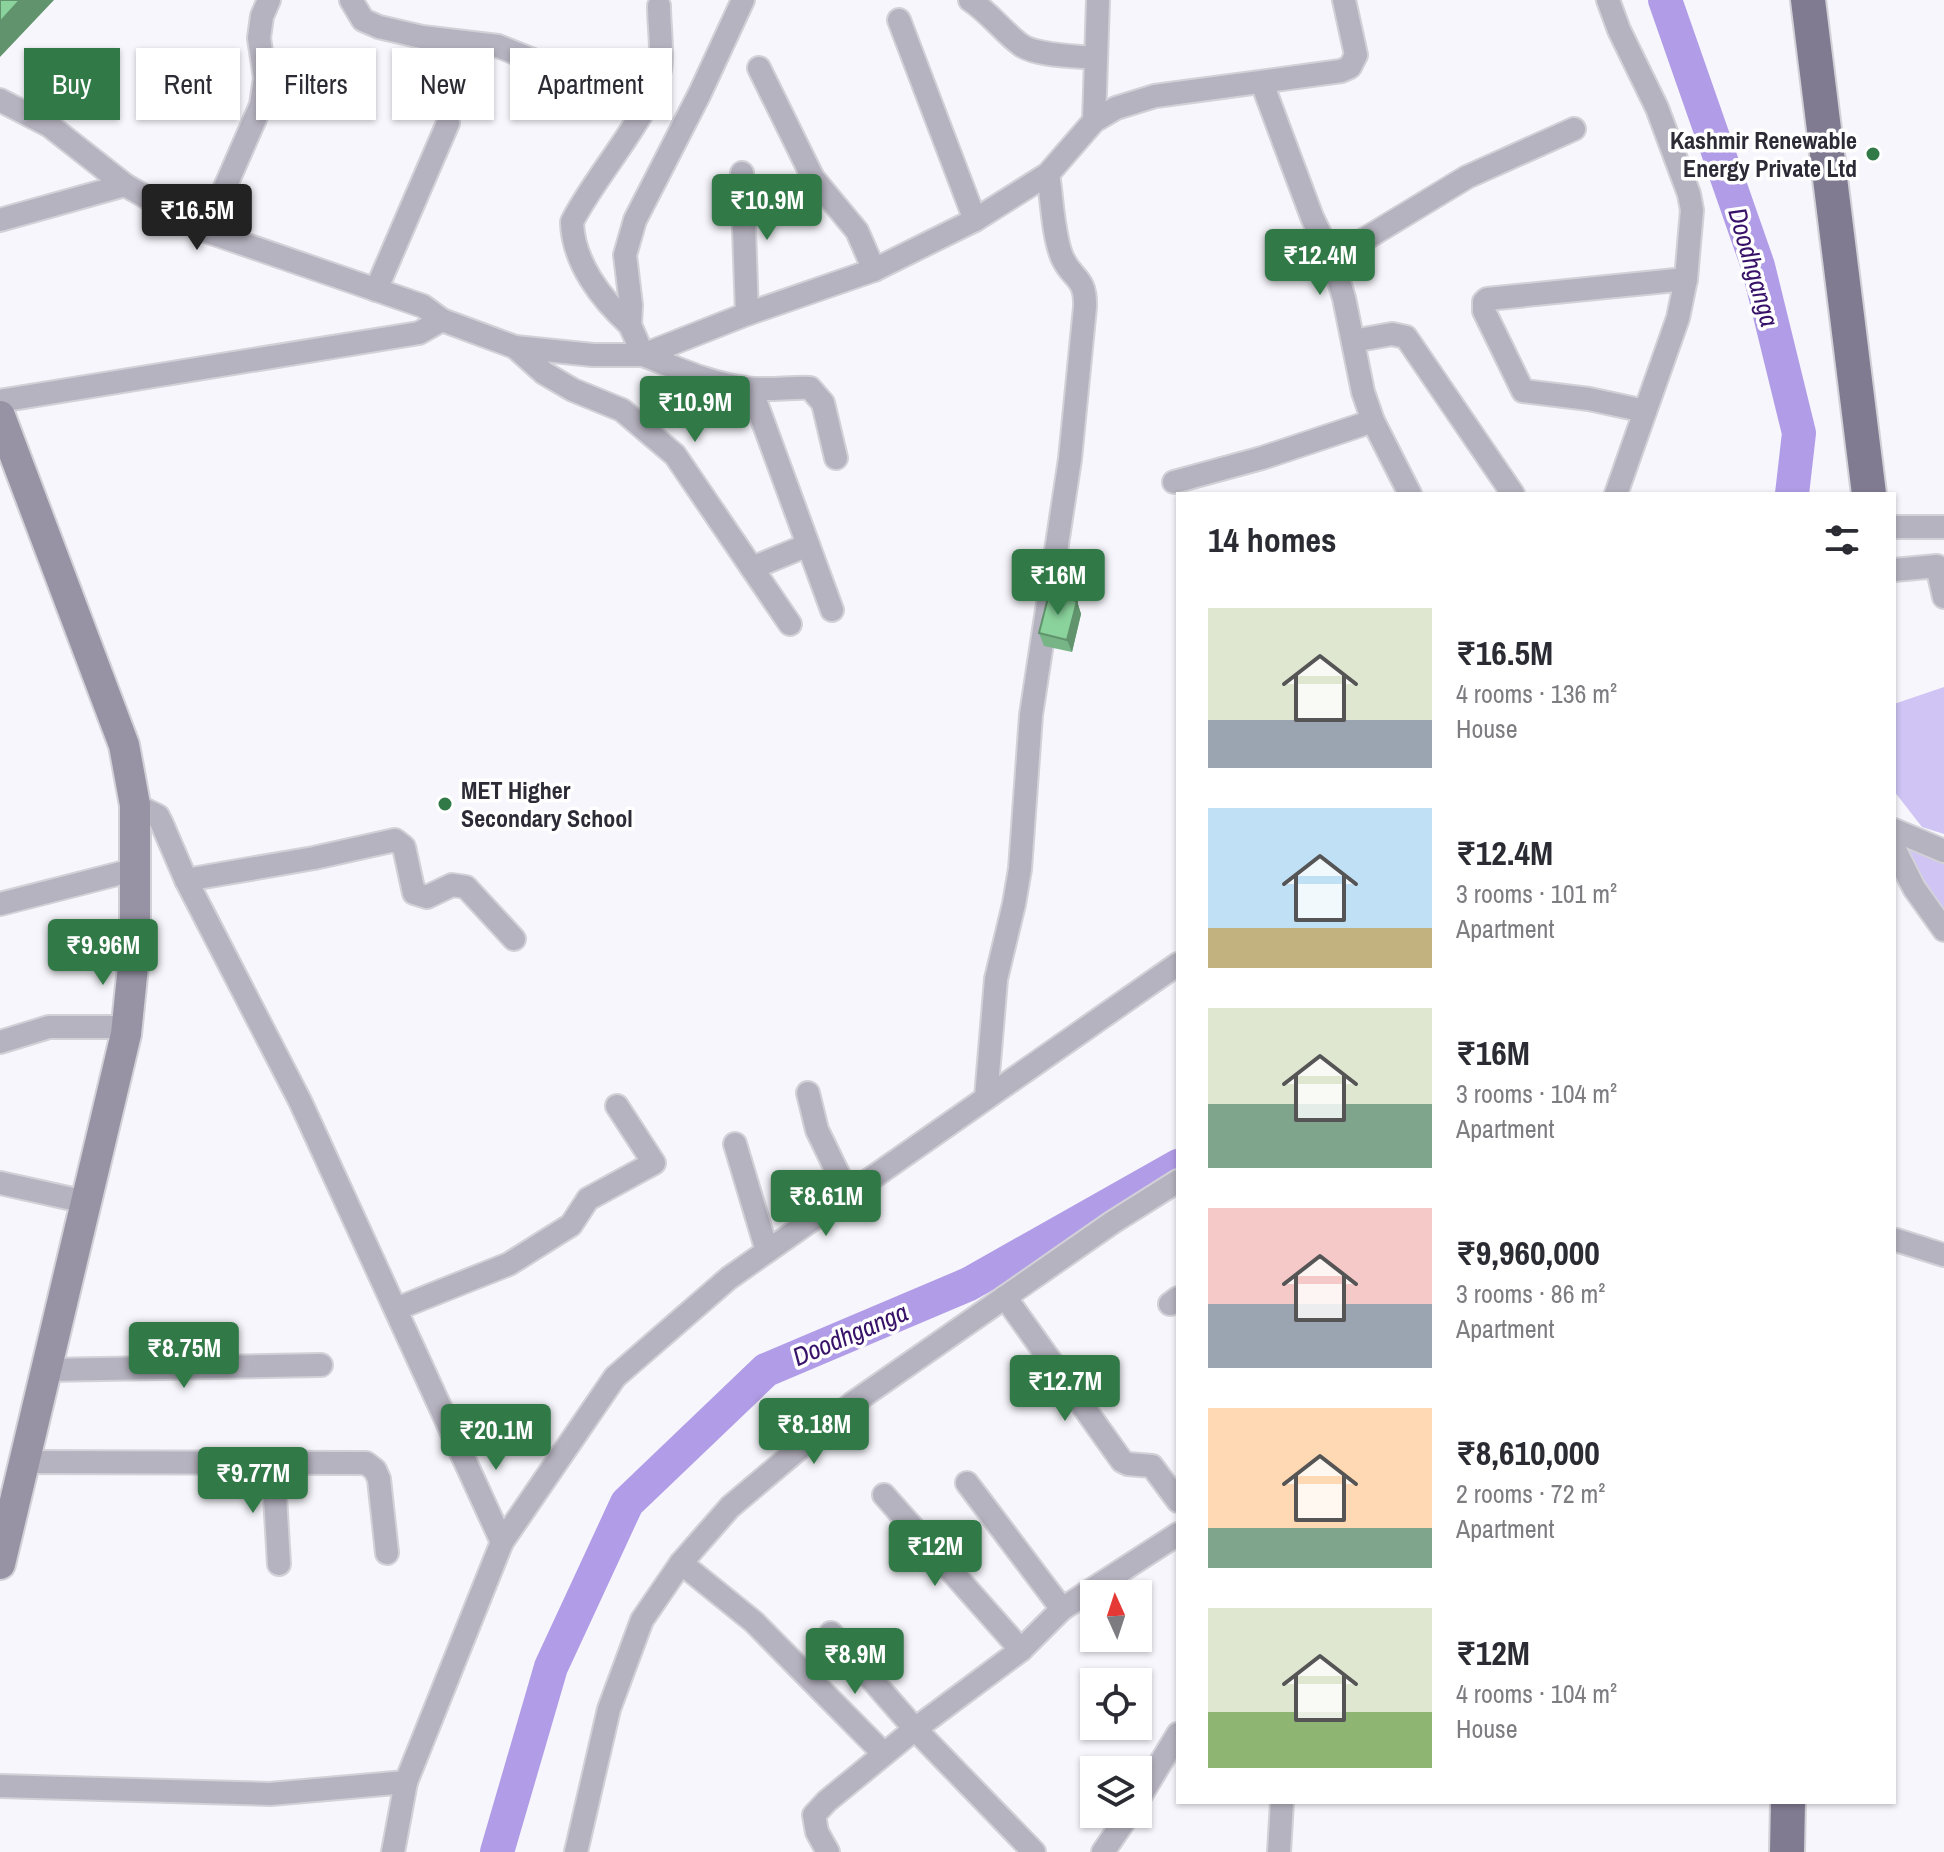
<!DOCTYPE html>
<html lang="en">
<head>
<meta charset="utf-8">
<style>
  :root { --surface:#fff; --page:#f7f7f7; --text:#2b2b33; --muted:#7c7c81; --accent:#317a48 }
  body { margin:0; font-family:"Archivo Narrow",sans-serif; background:var(--page); color:var(--text); height:100vh; display:flex; flex-direction:column; font-size:30px; white-space:nowrap }
  * { box-sizing:border-box; margin:0 }
  p { font-size:26px; color:var(--muted) }
  .icon { flex:none; width:44px; height:44px; fill:none; stroke:currentColor; stroke-width:2; stroke-linecap:round; stroke-linejoin:round }
  .map { position:relative; flex:1; overflow:hidden }
  .side { position:absolute; left:1176px; top:492px; width:720px; height:1312px; display:flex; flex-direction:column; background:var(--surface); border-radius:0px; box-shadow:0 2px 6px #0004 }
  .side>* { flex:none }
  .hud { position:absolute; left:24px; top:48px; width:760px; height:72px; display:flex; gap:16px }
  .needle { width:52px; rotate:357deg }
  .controls { position:absolute; left:1080px; top:1580px; display:grid; gap:16px }
  .controls a { display:grid; place-items:center; width:72px; height:72px; border-radius:0px; background:var(--surface); box-shadow:0 2px 6px #0004; font-size:40px }
  .price { position:absolute; translate:-50% -68px; padding:0 18px; border-radius:8px; background:var(--accent); color:#fff; font-size:26px; line-height:52px; filter:drop-shadow(0 2px 4px #0008) }
  .price::after { content:''; position:absolute; left:50%; top:48px; width:24px; height:18px; margin-left:-12px; background:inherit; clip-path:polygon(0 0,100% 0,50% 100%) }
  .price.active { background:#222; color:#fff }
  ul { padding:0; list-style:none }
  li { display:flex; align-items:center; gap:24px; height:200px; padding:0 32px }
  li span { display:grid; place-items:center; flex:none; width:224px; height:160px; border-radius:0px; color:#555 }
  li>.icon { margin-inline-start:auto }
  span .icon { width:96px; height:96px; fill:#fffc; stroke-width:1 }
  li b { font-size:34px }
  h2 { display:flex; justify-content:space-between; align-items:center; height:96px; padding:0 32px; font-size:34px }
  .tag { padding:0 28px; border-radius:0px; background:var(--surface); box-shadow:0 2px 6px #0004; font-size:28px; line-height:72px }
  .tag.active { background:var(--accent); color:#fff }
  .map>svg:first-child { display:block }
</style>
</head>
<body>
<div class="map">
<svg width="1944" height="1852" viewBox="0 0 1944 1852">
  <rect width="100%" height="100%" fill="#f7f6fc"/>
  <g fill="#cfc4f4">
    <polygon points="1944,687 1944,834 1922,827 1894,791 1894,704"/>
    <polygon points="1917,846 1944,855 1944,909 1906,854"/>
  </g>
  <g fill="none" stroke-linecap="round" stroke-linejoin="round">
    <g stroke="#b19de7" stroke-width="34">
      <polyline points="1665,0 1758,266 1799,433 1792,494"/>
      <polyline points="497,1852 551,1667 627,1503 766,1370 969,1284 1178,1166"/>
    </g>
    <defs>
      <g id="street">
        <polyline points="351,0 363,20 379,27 422,37 498,46 646,105"/>
        <path d="M743 0 700 93 635 220 625 255 631 305 630 325 643 355C677 368 710 384 746 388 767 391 789 387 810 388L823 403 836 458"/>
        <path d="M970 0C991 14 1003 32 1021 45 1036 56 1076 56 1095 58"/>
        <polyline points="1608,0 1619,30 1657,108 1689,194 1692,210 1686,279 1678,318 1616,494"/>
        <polyline points="899,20 975,220"/>
        <polyline points="759,68 813,178 857,231 874,270"/>
        <polyline points="1262,83 1312,217 1332,259 1344,298 1363,392 1373,421 1410,494"/>
        <polyline points="0,100 50,126 125,185 206,231 423,306 442,320"/>
        <polyline points="1094,121 1098,0"/>
        <polyline points="742,173 747,314"/>
        <polyline points="0,220 125,185"/>
        <polyline points="206,231 261,105 265,78 259,38 262,16 269,0"/>
        <polyline points="1332,259 1467,177 1574,129"/>
        <polyline points="376,290 448,123"/>
        <path d="M630 325C601 299 573 262 572 222 593 178 653 113 660 69 663 49 659 27 659 6"/>
        <polyline points="1353,341 1392,334 1406,337 1513,494"/>
        <polyline points="515,347 544,373 573,390 622,410 675,455 790,624"/>
        <polyline points="751,389 832,610"/>
        <polyline points="0,401 419,333 442,320 515,347 593,355 643,355 747,314 874,270 975,220 1048,174 1094,121 1116,108 1155,96 1341,71 1350,67 1356,55 1344,0"/>
        <polyline points="1645,411 1589,399 1523,391 1484,311 1484,302 1487,299 1686,279"/>
        <polyline points="1174,482 1262,458 1373,421"/>
        <polyline points="1894,527 1944,527"/>
        <polyline points="752,568 808,545"/>
        <polyline points="1894,570 1937,566 1944,597"/>
        <polyline points="1894,830 1944,851"/>
        <polyline points="1894,848 1914,888 1944,930"/>
        <polyline points="186,880 314,858 395,840 404,847 414,893 427,897 452,885 466,887 514,939"/>
        <polyline points="0,904 133,870"/>
        <polyline points="0,1042 49,1027 125,1027"/>
        <polyline points="808,1093 817,1130 848,1194"/>
        <path d="M986 1098 996 979 1014 904 1020 869 1031 715 1070 459 1085 307C1086 276 1072 280 1062 257 1053 235 1052 199 1048 174"/>
        <polyline points="735,1144 767,1251"/>
        <polyline points="0,1183 86,1202"/>
        <polyline points="1896,1240 1944,1255"/>
        <polyline points="1005,1297 1122,1461 1128,1464 1152,1466 1178,1501"/>
        <polyline points="1170,1304 1178,1298"/>
        <polyline points="396,1309 509,1264 571,1225 588,1199 654,1163 617,1106"/>
        <polyline points="46,1370 321,1365"/>
        <polyline points="24,1462 366,1463 375,1470 379,1479 387,1553"/>
        <polyline points="273,1463 279,1564"/>
        <polyline points="967,1483 1062,1609"/>
        <polyline points="884,1495 1021,1650"/>
        <polyline points="502,1542 615,1377 729,1278 1178,964"/>
        <polyline points="681,1563 754,1622 884,1754"/>
        <polyline points="831,1633 915,1729 1034,1852"/>
        <polyline points="0,1786 270,1794 406,1782 502,1542 300,1101 186,880 162,824 158,816 135,805"/>
        <polyline points="1138,1800 1178,1734"/>
        <polyline points="393,1852 406,1782"/>
        <polyline points="576,1852 609,1709 642,1620 681,1563 730,1507 853,1403 1113,1222 1178,1181"/>
        <polyline points="828,1852 817,1832 814,1815 827,1801 915,1729 1021,1650 1062,1609 1178,1534"/>
        <polyline points="1103,1852 1129,1814"/>
        <polyline points="1279,1852 1282,1802"/>
      </g>
      <polyline id="secondary" points="0,416 124,745 135,805 135,947 126,1034 0,1564"/>
      <g id="primary">
        <polyline points="1808,0 1869,494"/>
        <polyline points="1787,1852 1788,1802"/>
      </g>
    </defs>
    <use href="#street" stroke="#d3d1d8" stroke-width="26"/>
    <use href="#secondary" stroke="#d3d1d8" stroke-width="34"/>
    <use href="#primary" stroke="#d3d1d8" stroke-width="38"/>
    <use href="#street" stroke="#b6b3c0" stroke-width="22"/>
    <use href="#secondary" stroke="#9793a5" stroke-width="30"/>
    <use href="#primary" stroke="#807b91" stroke-width="34"/>
  </g>
  <polygon fill="#77b586" points="1077,601 1081,614 1072,652 1044,646 1039,633"/>
  <g fill="#61946d">
    <polygon points="20,0 54,0 0,57 0,22"/>
    <polygon points="1077,601 1081,614 1072,652 1067,640"/>
  </g>
  <g fill="#8ad39c" stroke="#61946d" stroke-width="2">
    <polygon points="0,0 20,0 0,22"/>
    <polygon points="1049,594 1077,601 1067,640 1039,633"/>
  </g>
  <g fill="#317a48" stroke="#fff" stroke-width="3">
    <circle cx="1873" cy="154" r="8"/>
    <circle cx="445" cy="804" r="8"/>
  </g>
  <g text-anchor="middle" dominant-baseline="central" stroke-width="7" stroke-linejoin="round" paint-order="stroke">
    <g font-size="24" font-weight="bold" fill="#2d2b36" stroke="#fff" text-anchor="end">
      <text x="1857" y="140">Kashmir Renewable<tspan x="1857" dy="28">Energy Private Ltd</tspan></text>
      <text x="461" y="790" text-anchor="start">MET Higher<tspan x="461" dy="28">Secondary School</tspan></text>
    </g>
    <g font-size="26" font-style="italic" fill="#371268" stroke="#fff">
      <text transform="translate(1754 267) rotate(74)">Doodhganga</text>
      <text transform="translate(850 1334) rotate(-23)">Doodhganga</text>
    </g>
  </g>
</svg>
<div class="controls">
<a><svg class="needle" viewBox="-14 -14 28 28"><path d="M0-13l5 13h-10z" fill="#e53935"/><path d="M0 13l5-13h-10z" fill="#7c7c81"/></svg></a>
<a><svg class="icon" aria-label="locate" viewBox="0 0 24 24"><circle cx="12" cy="12" r="6"/><path d="M12 2v4M12 18v4M2 12h4M18 12h4"/></svg></a>
<a><svg class="icon" aria-label="layers" viewBox="0 0 24 24"><path d="M12 4l9 5-9 5-9-5zM3 14l9 5 9-5"/></svg></a>
</div>
<b class="price" style="left:767px;top:242px">₹10.9M</b>
<b class="price active" style="left:197px;top:252px">₹16.5M</b>
<b class="price" style="left:1320px;top:297px">₹12.4M</b>
<b class="price" style="left:695px;top:444px">₹10.9M</b>
<b class="price" style="left:1058px;top:617px">₹16M</b>
<b class="price" style="left:103px;top:987px">₹9.96M</b>
<b class="price" style="left:826px;top:1238px">₹8.61M</b>
<b class="price" style="left:184px;top:1390px">₹8.75M</b>
<b class="price" style="left:1065px;top:1423px">₹12.7M</b>
<b class="price" style="left:814px;top:1466px">₹8.18M</b>
<b class="price" style="left:496px;top:1472px">₹20.1M</b>
<b class="price" style="left:253px;top:1515px">₹9.77M</b>
<b class="price" style="left:935px;top:1588px">₹12M</b>
<b class="price" style="left:855px;top:1696px">₹8.9M</b>
<div class="hud">
<a class="tag active">Buy</a>
<a class="tag">Rent</a>
<a class="tag">Filters</a>
<a class="tag">New</a>
<a class="tag">Apartment</a>
</div>
<section class="side">
<h2>14 homes<svg class="icon" aria-label="filters" viewBox="0 0 24 24"><path d="M4 7h16M4 17h16"/><circle cx="9" cy="7" r="2"/><circle cx="15" cy="17" r="2"/></svg></h2>
<ul>
<li><span style="background:linear-gradient(#dfe7d0 70%,#9aa5b1 0)"><svg class="icon" aria-label="home" viewBox="0 0 24 24"><path d="M3 11l9-7 9 7M6 9v11h12V9"/></svg></span><div><b>₹16.5M</b><p>4 rooms · 136 m²</p><p>House</p></div></li>
<li><span style="background:linear-gradient(#bfe0f5 75%,#c2b280 0)"><svg class="icon" aria-label="home" viewBox="0 0 24 24"><path d="M3 11l9-7 9 7M6 9v11h12V9"/></svg></span><div><b>₹12.4M</b><p>3 rooms · 101 m²</p><p>Apartment</p></div></li>
<li><span style="background:linear-gradient(#dfe7d0 60%,#7fa58c 0)"><svg class="icon" aria-label="home" viewBox="0 0 24 24"><path d="M3 11l9-7 9 7M6 9v11h12V9"/></svg></span><div><b>₹16M</b><p>3 rooms · 104 m²</p><p>Apartment</p></div></li>
<li><span style="background:linear-gradient(#f6c9c9 60%,#9aa5b1 0)"><svg class="icon" aria-label="home" viewBox="0 0 24 24"><path d="M3 11l9-7 9 7M6 9v11h12V9"/></svg></span><div><b>₹9,960,000</b><p>3 rooms · 86 m²</p><p>Apartment</p></div></li>
<li><span style="background:linear-gradient(#ffd9b3 75%,#7fa58c 0)"><svg class="icon" aria-label="home" viewBox="0 0 24 24"><path d="M3 11l9-7 9 7M6 9v11h12V9"/></svg></span><div><b>₹8,610,000</b><p>2 rooms · 72 m²</p><p>Apartment</p></div></li>
<li><span style="background:linear-gradient(#dfe7d0 65%,#8fb573 0)"><svg class="icon" aria-label="home" viewBox="0 0 24 24"><path d="M3 11l9-7 9 7M6 9v11h12V9"/></svg></span><div><b>₹12M</b><p>4 rooms · 104 m²</p><p>House</p></div></li>
</ul>
</section>
</div>
</body>
</html>
